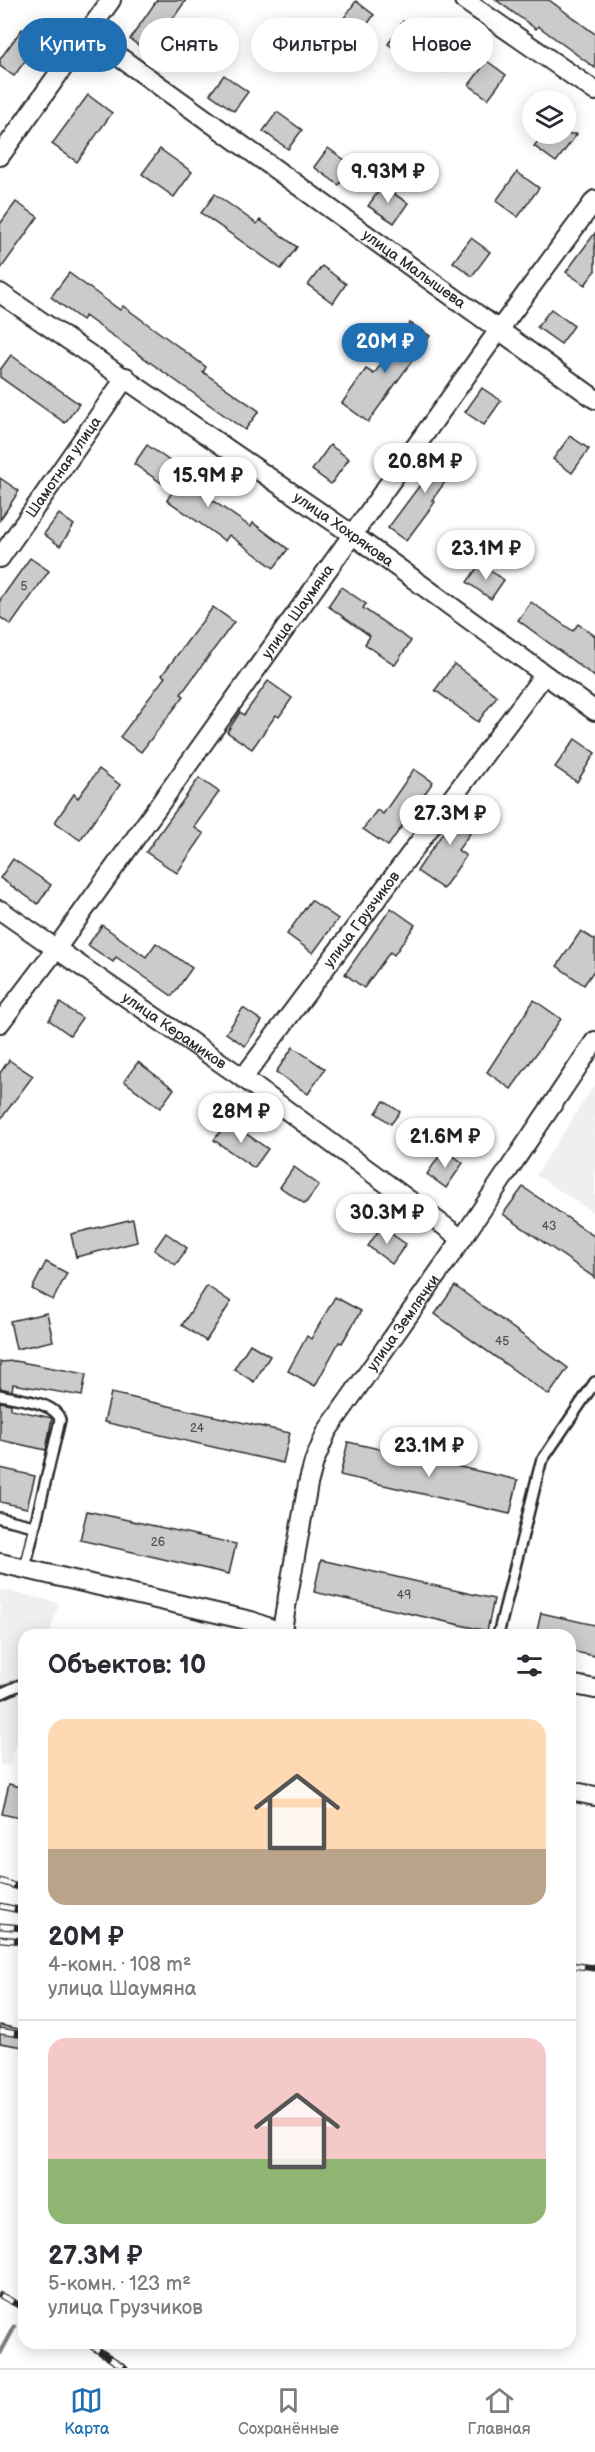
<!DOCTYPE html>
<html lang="ru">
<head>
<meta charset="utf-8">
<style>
  :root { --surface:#fff; --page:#f7f7f7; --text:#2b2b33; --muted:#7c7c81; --line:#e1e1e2; --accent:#1f6fb2 }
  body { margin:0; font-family:"Balsamiq Sans",sans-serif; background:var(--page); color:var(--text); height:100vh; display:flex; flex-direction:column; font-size:22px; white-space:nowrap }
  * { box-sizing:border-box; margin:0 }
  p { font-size:20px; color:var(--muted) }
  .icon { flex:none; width:33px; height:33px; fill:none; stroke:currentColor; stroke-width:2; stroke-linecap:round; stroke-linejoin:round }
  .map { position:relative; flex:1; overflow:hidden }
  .details { position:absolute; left:18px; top:1629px; width:558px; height:720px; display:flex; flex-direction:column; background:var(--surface); border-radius:18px; box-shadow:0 3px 15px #0003 }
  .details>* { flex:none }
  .guide { position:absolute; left:18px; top:18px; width:560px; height:54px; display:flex; gap:12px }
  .tools { position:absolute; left:522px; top:90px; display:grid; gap:12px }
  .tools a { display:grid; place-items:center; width:54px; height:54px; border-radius:50%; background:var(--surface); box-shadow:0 3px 15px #0003; font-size:30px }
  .price { position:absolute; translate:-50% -51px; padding:0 14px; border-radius:21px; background:#fff; color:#222; font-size:20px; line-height:39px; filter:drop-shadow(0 2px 3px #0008) }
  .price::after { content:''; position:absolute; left:50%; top:36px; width:18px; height:14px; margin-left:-9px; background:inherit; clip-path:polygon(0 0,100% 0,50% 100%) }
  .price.current { background:var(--accent); color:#fff }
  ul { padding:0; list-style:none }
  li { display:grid; align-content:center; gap:12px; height:318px; padding:0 30px }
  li+li { border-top:2px solid var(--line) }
  li span { display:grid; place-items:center; height:186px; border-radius:18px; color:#555 }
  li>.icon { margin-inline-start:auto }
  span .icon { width:108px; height:108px; fill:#fffc; stroke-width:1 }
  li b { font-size:26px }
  h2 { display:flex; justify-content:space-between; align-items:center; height:72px; padding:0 30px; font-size:26px }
  .chip { padding:0 21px; border-radius:27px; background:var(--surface); box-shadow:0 3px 15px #0003; font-size:21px; line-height:54px }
  .chip.current { background:var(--accent); color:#fff }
  .tabs { display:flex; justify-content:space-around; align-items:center; height:84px; border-top:2px solid var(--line); background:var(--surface); font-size:16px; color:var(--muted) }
  .tabs a { display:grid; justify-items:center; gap:3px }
  .tabs .current { color:var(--accent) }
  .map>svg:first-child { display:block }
</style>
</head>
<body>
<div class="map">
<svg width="595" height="2368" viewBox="0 0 595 2368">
  <rect width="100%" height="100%" fill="#fff"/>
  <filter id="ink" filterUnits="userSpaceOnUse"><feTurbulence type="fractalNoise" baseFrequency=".0167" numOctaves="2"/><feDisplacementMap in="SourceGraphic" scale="12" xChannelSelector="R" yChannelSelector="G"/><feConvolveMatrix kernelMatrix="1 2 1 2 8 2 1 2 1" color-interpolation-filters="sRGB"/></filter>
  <g filter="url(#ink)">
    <g fill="#efefef">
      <polygon points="595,1084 595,1214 536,1175"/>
      <polygon points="0,1589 59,1603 49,1635 24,1635 24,1717 10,1766 0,1764"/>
    </g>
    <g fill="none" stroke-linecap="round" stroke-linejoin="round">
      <polyline stroke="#7e7e7e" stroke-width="5" points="0,2353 14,2327"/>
    </g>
    <g fill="#cbcbcb" stroke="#2b2b2b" stroke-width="1.5">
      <polygon points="157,0 186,0 149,53 130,39"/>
      <polygon points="496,0 549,0 595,34 595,68 538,26 536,29"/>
      <polygon points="356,1 374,15 356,40 338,26"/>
      <polygon points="403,21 437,45 445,34 464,48 446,72 423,55 417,64 388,44"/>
      <polygon points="22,29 39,42 14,76 0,66 0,59"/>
      <polygon points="487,61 506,75 488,99 469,85"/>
      <polygon points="224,75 248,92 234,111 210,94"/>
      <polygon points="88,95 112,113 77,162 52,144"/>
      <polygon points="277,112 302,130 288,149 263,131"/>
      <polygon points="544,134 577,134 556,162 534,146"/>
      <polygon points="328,148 353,166 339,185 314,167"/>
      <polygon points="160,149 192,172 174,197 142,174"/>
      <polygon points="517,172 539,188 518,217 496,201"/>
      <polygon points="382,186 408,203 394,223 368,206"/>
      <polygon points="215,194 257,224 260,220 297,247 281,269 201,213"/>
      <polygon points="16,202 38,217 0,270 0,224"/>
      <polygon points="595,233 595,271 585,285 566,272"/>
      <polygon points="471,238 490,252 472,276 453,262"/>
      <polygon points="322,266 346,284 333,303 308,285"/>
      <polygon points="69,273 120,310 123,306 164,336 206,367 203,372 259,411 245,430 85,316 82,320 51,297"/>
      <polygon points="551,309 574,326 561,344 537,327"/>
      <polygon points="410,323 430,336 368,422 342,403 366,369 374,374"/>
      <polygon points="11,355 79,404 65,423 0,377 0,370"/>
      <polygon points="482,388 501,401 484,425 465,412"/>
      <polygon points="570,436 589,449 572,473 553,459"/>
      <polygon points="147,445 208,488 203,494 251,527 253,523 288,549 274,568 229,535 225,541 167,500 173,491 134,464"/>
      <polygon points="330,445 349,459 331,484 312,470"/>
      <polygon points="442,447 461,460 432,500 435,502 406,541 388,528 429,473 425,470"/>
      <polygon points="0,478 19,491 0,520"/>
      <polygon points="59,514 74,525 60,546 44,534"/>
      <polygon points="30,558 49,571 11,625 0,617 0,600"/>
      <polygon points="480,564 504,580 491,599 467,582"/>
      <polygon points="341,587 366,604 363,608 411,641 395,665 365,644 370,636 328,606"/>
      <polygon points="531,602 573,631 578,624 595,636 595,677 518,620"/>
      <polygon points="213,607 234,622 181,694 184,696 141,752 120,737 165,677 162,675"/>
      <polygon points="454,664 497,696 478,722 435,690"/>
      <polygon points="268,681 292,698 279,717 276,715 252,749 227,732 240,712 244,715"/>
      <polygon points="575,739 595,753 577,782 555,767"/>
      <polygon points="99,769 120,785 80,840 55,822 74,794 78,798"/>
      <polygon points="414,769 433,782 388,846 363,829 377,810 383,814"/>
      <polygon points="199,778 219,792 194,827 204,834 177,873 146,852"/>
      <polygon points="465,800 484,814 458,850 466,856 443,889 417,871"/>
      <polygon points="13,859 51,885 38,904 0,878"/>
      <polygon points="311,900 338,919 313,953 287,934"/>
      <polygon points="391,908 415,925 394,955 390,952 364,988 345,974"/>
      <polygon points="102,925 146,957 156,943 192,968 172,996 116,957 113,962 88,945"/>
      <polygon points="581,931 595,940 595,969 584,985 557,966"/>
      <polygon points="534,1000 561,1019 511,1089 487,1072"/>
      <polygon points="60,1003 82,1018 70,1035 49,1020"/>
      <polygon points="243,1008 262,1021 245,1046 226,1033"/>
      <polygon points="293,1047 325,1069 308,1094 276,1072"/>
      <polygon points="9,1060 33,1076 0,1120 0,1073"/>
      <polygon points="138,1062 174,1089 160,1108 124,1081"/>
      <polygon points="384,1101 400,1112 391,1124 376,1113"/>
      <polygon points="228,1121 268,1149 254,1168 214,1140"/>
      <polygon points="444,1149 463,1163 446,1188 427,1174"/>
      <polygon points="294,1167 319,1185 305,1204 280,1187"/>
      <polygon points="523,1187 595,1237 595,1278 503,1214"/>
      <polygon points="133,1219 137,1242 76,1257 71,1234"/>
      <polygon points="381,1227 406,1244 392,1264 368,1246"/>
      <polygon points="166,1233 187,1248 176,1265 154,1250"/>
      <polygon points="46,1262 67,1273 53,1300 32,1289"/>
      <polygon points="207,1286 231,1302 206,1341 182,1325"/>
      <polygon points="455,1286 568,1368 549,1395 435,1314"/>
      <polygon points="335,1297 361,1311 342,1343 339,1342 315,1386 288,1371 307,1336 311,1339"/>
      <polygon points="47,1313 53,1341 16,1349 10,1321"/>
      <polygon points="250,1344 270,1356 254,1382 234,1369"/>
      <polygon points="15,1361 86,1374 82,1396 13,1384 12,1391 0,1388 0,1362"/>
      <polygon points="111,1393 290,1433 283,1463 104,1422"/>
      <polygon points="0,1402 11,1404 11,1409 52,1418 46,1450 0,1440"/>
      <polygon points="348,1442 518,1480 510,1514 340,1475"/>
      <polygon points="0,1468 35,1476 27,1508 0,1502"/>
      <polygon points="87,1511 236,1544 229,1574 80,1540"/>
      <polygon points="321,1560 494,1599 487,1631 314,1592"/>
      <polygon points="541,1613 595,1625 595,1656 570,1651 570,1635 536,1635"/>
      <polygon points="9,1784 24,1788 24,1819 2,1814"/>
      <polygon points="0,2025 24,2030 24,2047 0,2043"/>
    </g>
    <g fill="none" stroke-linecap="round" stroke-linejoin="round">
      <defs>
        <g id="lane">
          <path d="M0 1395C16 1399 56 1402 60 1420L25 1568"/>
          <polyline points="0,1518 34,1526"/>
          <polyline points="498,1635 541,1462 595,1382"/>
          <polyline points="0,1694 24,1683"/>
        </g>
        <g id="street">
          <polyline points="464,0 595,91"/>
          <path id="s1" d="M86 33 595 399"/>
          <polyline points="0,156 111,0"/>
          <path id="s2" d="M0 293 353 535 595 711"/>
          <path id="s3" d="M0 558 126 377"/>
          <path id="s4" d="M0 910 243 1078 462 1239"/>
          <path id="s5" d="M0 1023 56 949 499 330 595 200"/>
          <path id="s6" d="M243 1078 544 675"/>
          <polyline points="0,1563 251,1621 287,1635"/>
          <path id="s7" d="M281 1635 308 1484 314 1462 327 1431 462 1239 595 1041"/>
          <polyline points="570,1684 595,1689"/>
          <polyline points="570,1791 595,1796"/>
        </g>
      </defs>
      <use href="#lane" stroke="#2b2b2b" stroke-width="14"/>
      <use href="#street" stroke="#2b2b2b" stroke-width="22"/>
      <use href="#lane" stroke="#fff" stroke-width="9"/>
      <use href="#street" stroke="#fff" stroke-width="18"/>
      <defs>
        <g id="rail">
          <polyline points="0,1881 24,1889"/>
          <polyline points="0,1906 24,1911"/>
          <polyline points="0,1926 24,1928"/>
          <polyline points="0,1939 24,1941"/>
          <polyline points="570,1965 595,1968"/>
          <polyline points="0,2031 24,2035"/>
          <polyline points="0,2295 24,2308"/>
          <polyline points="87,2343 125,2368"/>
        </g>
      </defs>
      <use href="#rail" stroke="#2b2b2b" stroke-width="7"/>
      <use href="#rail" stroke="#fff" stroke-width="4.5" stroke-dasharray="14" stroke-linecap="butt"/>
    </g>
  </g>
  <g text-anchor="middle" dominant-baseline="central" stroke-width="4.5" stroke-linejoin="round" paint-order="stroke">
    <g font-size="12" fill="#535353">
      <text x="24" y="586">5</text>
      <text x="549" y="1226">43</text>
      <text x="502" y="1341">45</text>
      <text x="197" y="1428">24</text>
      <text x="158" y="1542">26</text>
      <text x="404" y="1595">49</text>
    </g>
    <g font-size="15" fill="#2b2b2b" stroke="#fff">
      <text stroke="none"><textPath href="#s1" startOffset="404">улица Малышева</textPath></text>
      <text stroke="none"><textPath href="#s3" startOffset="111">Шамотная улица</textPath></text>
      <text stroke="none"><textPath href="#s2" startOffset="417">улица Хохрякова</textPath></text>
      <text stroke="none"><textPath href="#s5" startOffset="508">улица Шаумяна</textPath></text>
      <text stroke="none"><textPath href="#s6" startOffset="198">улица Грузчиков</textPath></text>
      <text stroke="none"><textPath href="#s4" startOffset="212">улица Керамиков</textPath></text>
      <text stroke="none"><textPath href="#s7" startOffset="342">улица Землячки</textPath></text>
    </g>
  </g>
</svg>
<div class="tools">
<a><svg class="icon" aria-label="layers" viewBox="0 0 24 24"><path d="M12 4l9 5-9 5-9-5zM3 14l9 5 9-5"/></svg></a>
</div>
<b class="price" style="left:388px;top:204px">9.93M ₽</b>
<b class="price current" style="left:385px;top:374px">20M ₽</b>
<b class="price" style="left:425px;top:494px">20.8M ₽</b>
<b class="price" style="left:208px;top:508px">15.9M ₽</b>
<b class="price" style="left:486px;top:581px">23.1M ₽</b>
<b class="price" style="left:450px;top:846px">27.3M ₽</b>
<b class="price" style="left:241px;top:1144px">28M ₽</b>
<b class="price" style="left:445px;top:1169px">21.6M ₽</b>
<b class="price" style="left:387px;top:1245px">30.3M ₽</b>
<b class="price" style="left:429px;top:1478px">23.1M ₽</b>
<div class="guide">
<a class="chip current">Купить</a>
<a class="chip">Снять</a>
<a class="chip">Фильтры</a>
<a class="chip">Новое</a>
</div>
<section class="details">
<h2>Объектов: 10<svg class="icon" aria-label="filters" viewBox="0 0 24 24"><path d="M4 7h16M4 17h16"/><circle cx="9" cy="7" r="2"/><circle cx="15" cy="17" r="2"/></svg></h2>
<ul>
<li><span style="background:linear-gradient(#ffd9b3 70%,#b9a48a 0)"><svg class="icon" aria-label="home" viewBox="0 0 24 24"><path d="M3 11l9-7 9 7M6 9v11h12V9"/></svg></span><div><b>20M ₽</b><p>4-комн. · 108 m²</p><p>улица Шаумяна</p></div></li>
<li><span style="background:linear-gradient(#f6c9c9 65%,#8fb573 0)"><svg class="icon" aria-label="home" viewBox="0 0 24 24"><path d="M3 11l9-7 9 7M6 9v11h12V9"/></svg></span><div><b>27.3M ₽</b><p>5-комн. · 123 m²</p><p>улица Грузчиков</p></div></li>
</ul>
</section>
</div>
<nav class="tabs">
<a class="current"><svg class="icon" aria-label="map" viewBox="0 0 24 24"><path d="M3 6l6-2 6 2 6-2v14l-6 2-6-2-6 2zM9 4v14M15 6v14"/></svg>Карта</a>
<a><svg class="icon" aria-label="saved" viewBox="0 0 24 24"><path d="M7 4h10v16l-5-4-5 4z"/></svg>Сохранённые</a>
<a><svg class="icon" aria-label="home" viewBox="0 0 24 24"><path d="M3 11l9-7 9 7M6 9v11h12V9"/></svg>Главная</a>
</nav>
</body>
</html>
